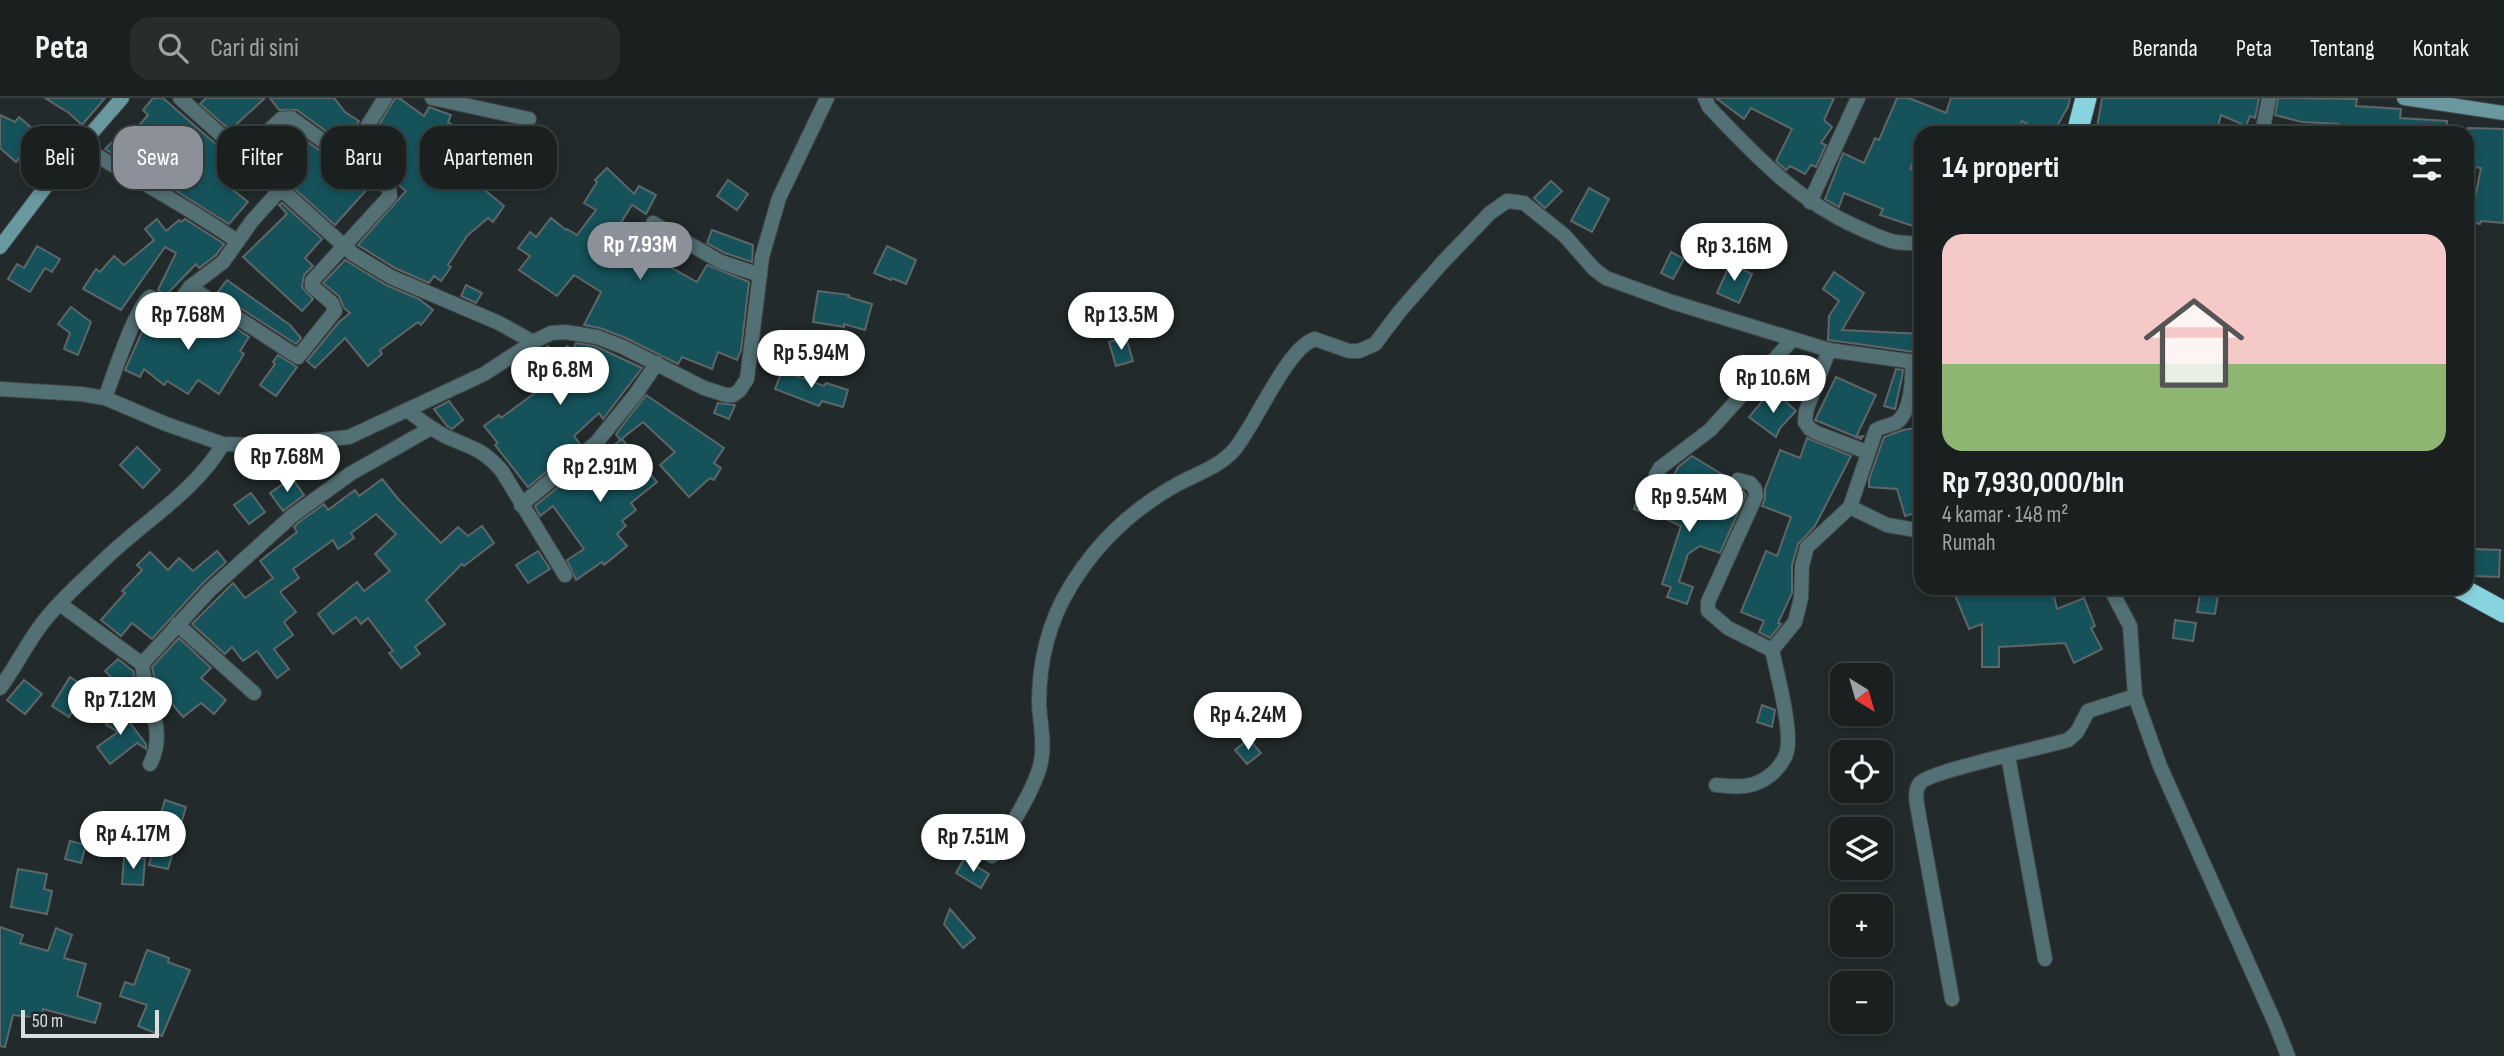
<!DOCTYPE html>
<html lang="id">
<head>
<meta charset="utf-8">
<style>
  :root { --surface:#1a2020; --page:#272d2d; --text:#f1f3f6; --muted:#9fa3a5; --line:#383e3e; --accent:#8c9099 }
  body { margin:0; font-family:"Sofia Sans Condensed",sans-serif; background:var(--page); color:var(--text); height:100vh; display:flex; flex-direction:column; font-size:26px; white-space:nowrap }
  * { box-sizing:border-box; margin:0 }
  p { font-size:23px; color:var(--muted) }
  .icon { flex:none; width:38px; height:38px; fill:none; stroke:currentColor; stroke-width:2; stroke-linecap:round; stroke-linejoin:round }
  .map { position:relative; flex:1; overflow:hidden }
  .panel { position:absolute; left:1914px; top:28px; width:560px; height:469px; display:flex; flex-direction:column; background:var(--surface); border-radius:21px; box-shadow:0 4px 10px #0003,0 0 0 2px var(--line) }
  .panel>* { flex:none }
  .banner { position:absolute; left:21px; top:28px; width:665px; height:63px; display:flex; gap:14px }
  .needle { width:46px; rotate:143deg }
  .fabs { position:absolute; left:1830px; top:565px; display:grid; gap:14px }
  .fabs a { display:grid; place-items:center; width:63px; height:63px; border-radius:14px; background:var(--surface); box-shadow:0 4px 10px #0003,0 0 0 2px var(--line); font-size:35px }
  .scale { position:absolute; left:21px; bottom:18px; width:138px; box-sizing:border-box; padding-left:7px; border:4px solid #d8dddd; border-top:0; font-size:19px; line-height:24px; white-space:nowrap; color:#d8dddd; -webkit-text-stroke:5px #222a2b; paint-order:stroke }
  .price { position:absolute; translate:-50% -60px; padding:0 16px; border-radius:24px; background:#fff; color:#222; font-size:23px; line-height:46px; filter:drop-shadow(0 2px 4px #0008) }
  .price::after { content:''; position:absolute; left:50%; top:42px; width:21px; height:16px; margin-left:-10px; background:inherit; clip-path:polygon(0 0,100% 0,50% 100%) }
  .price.on { background:var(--accent); color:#fff }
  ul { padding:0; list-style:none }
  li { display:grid; align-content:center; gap:14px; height:371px; padding:0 28px }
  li+li { border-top:2px solid var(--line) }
  li span { display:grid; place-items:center; height:217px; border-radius:21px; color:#555 }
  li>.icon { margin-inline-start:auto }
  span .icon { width:126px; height:126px; fill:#fffc; stroke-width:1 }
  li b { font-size:30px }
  h2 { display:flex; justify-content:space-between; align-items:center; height:84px; padding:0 28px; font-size:30px }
  .tag { padding:0 24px; border-radius:21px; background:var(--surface); box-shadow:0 4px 10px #0003,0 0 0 2px var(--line); font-size:24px; line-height:63px }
  .tag.on { background:var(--accent); color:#fff }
  header { display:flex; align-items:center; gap:42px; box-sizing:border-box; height:98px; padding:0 35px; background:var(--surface); border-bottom:2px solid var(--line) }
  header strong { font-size:33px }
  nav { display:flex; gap:38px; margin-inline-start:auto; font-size:24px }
  .search { width:490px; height:63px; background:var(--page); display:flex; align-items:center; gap:18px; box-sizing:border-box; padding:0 24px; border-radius:21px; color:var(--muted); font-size:26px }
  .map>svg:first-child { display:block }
</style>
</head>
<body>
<header>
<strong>Peta</strong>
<div class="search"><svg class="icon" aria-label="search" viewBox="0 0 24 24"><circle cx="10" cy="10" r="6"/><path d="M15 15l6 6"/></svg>Cari di sini</div>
<nav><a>Beranda</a><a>Peta</a><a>Tentang</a><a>Kontak</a></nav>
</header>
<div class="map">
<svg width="2504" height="958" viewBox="0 0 2504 958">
  <rect width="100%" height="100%" fill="#222a2b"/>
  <g fill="#15525a" stroke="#5e6668" stroke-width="2">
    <polygon points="45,0 105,0 82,27 69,15"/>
    <polygon points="153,0 163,0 249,75 233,92 248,104 229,126 173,91 146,67 142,73 124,60 122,61 105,51 116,40 123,46 148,17 143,12"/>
    <polygon points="206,0 265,0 230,32 200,6"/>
    <polygon points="270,0 334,0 345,14 359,23 345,47 297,12 279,12"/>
    <polygon points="395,0 399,0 424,18 429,9 451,17 448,24 480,45 475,53 501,69 486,93 504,108 493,124 488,120 467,138 448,167 451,169 441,183 434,178 429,185 395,170 358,147 406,93 368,63 385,39 376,32"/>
    <polygon points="1716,0 1834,0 1824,22 1832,29 1821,45 1826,47 1816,69 1811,67 1805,76 1790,68 1786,72 1776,63 1792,31 1751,10 1744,21"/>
    <polygon points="1897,0 1909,0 1946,15 1951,0 2070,0 2068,9 2053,35 2044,35 2022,23 2018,35 1922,35 1922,42 1910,71 1922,77 1922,131 1880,117 1883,111 1844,95 1839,109 1825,101 1843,55 1864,65 1875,40 1879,42"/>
    <polygon points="2102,0 2259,0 2255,20 2250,18 2246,28 2221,17 2216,35 2096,35"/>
    <polygon points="2278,0 2357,1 2356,8 2401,11 2400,20 2447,23 2447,35 2338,34 2339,26 2302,24 2275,17"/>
    <polygon points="0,17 15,24 19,19 40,37 16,64 0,50"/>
    <polygon points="285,30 288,30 370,88 335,127 257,57"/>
    <polygon points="2468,30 2504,31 2504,125 2481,123 2480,126 2468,123 2468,99 2475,101 2481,70 2468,68"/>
    <polygon points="512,53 524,60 517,73 504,65"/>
    <polygon points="607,70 634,96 639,88 656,97 646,116 632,107 615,134 638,152 649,134 680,152 670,169 697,184 707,167 749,184 741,252 737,262 718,254 712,271 682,259 678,266 626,240 600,230 584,227 601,194 574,177 557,198 519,172 530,158 518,150 530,134 536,139 551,120 566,132 567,131 577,137 596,112 584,105 597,84 595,82"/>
    <polygon points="728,82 748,96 737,112 717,98"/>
    <polygon points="1551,83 1562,93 1545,110 1534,100"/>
    <polygon points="1589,90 1609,101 1592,134 1571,123"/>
    <polygon points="282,105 322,141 305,160 313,168 304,177 302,189 313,201 302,213 243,159 287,116 279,107"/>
    <polygon points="157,121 166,133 179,122 181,124 185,121 224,146 216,157 199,170 196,166 166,197 158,192 176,155 165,149 121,212 83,191 96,171 100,174 114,158 124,167 154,142 145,131"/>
    <polygon points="712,132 753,147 752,164 725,155 707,145"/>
    <polygon points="37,148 60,161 52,174 45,170 30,194 8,181 17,166 24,170"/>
    <polygon points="887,148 916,162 906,186 892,180 891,182 874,175"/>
    <polygon points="1671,154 1684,161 1673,181 1661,175"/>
    <polygon points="345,162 386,187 419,201 433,212 421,227 418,224 380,252 382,256 368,268 345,240 315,270 307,263 339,224 350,215 344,210 339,198 323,185"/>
    <polygon points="1730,166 1752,176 1739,205 1717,195"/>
    <polygon points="1834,174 1864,195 1842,232 1922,236 1922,255 1828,242 1829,218 1839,203 1823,191"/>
    <polygon points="227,182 290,227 301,240 296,246 217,195"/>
    <polygon points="466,187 482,195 476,205 461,198"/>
    <polygon points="818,193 849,197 848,199 872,206 865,232 844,226 844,229 813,224"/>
    <polygon points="71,209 91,224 78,257 64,251 70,235 58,226"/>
    <polygon points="152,211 165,218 176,217 193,228 196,223 204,229 213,215 249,239 240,253 244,256 219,296 198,282 188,296 167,283 164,287 144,271 140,279 125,272"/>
    <polygon points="1126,239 1133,263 1116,268 1109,244"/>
    <polygon points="576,245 595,248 642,270 603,321 599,315 574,338 580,346 528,389 495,347 498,345 484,328 499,317 501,320 547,286 529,263 548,248 558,261 567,248 573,252"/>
    <polygon points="278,257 297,269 276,298 260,287 275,266 273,264"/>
    <polygon points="1896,271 1903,272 1902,279 1895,311 1884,308"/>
    <polygon points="782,273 824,288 826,285 848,292 843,309 822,303 819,308 775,291"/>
    <polygon points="1836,279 1876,297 1856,339 1863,338 1861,341 1815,322"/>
    <polygon points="646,297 724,350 714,365 721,370 714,382 710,380 689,399 660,367 675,354 643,324 620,342 616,336"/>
    <polygon points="1780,298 1796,313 1780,330 1776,339 1749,319 1764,301 1771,308"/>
    <polygon points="449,303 463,322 452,331 447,328 434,311"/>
    <polygon points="718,305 735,307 729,321 714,315"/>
    <polygon points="1922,329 1922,413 1905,418 1897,391 1869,389 1869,382 1884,339 1903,332"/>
    <polygon points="1807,340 1851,358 1815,428 1798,446 1792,467 1792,495 1778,525 1781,526 1770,540 1759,534 1764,523 1741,514 1766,453 1777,458 1791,419 1762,408 1765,401 1765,391 1780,352 1800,360"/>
    <polygon points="622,341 657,384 631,405 636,412 622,423 626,428 617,436 627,448 604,467 602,464 576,482 567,462 584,451 553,408 540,418 535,408 592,361 593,362"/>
    <polygon points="137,349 160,372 143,390 120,367"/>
    <polygon points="1692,358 1728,380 1722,390 1714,390 1708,395 1673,379 1678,369"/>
    <polygon points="292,380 304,397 283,413 270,395"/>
    <polygon points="382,381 400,403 441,445 458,429 468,438 482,428 494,445 464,468 462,466 426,502 445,526 415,549 420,556 401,570 389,555 393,553 368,520 361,526 356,519 333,536 318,516 357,484 364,493 390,473 375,456 396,436 376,416 351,435 354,440 338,451 333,442 293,471 299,480 280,494 296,514 284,524 293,537 274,551 289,571 277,580 257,553 243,563 232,549 225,556 192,526 233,485 245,500 273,480 260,463 297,434 294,429 298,425 324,406 328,412 355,392 359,398"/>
    <polygon points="1743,393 1746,397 1720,455 1700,448 1688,456 1679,484 1693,489 1687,506 1667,499 1671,489 1662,486 1681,428 1648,413 1646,416 1634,411 1639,394 1655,401 1659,394 1711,416 1722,409 1732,408"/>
    <polygon points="251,395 265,414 249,426 234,407"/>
    <polygon points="2475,451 2500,452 2499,479 2473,478"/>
    <polygon points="217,453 226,464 203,485 152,541 132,525 121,538 101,522 125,495 122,493 142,472 137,467 150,454 168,472 179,460 193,473"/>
    <polygon points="538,453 550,471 528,485 516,467"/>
    <polygon points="1952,490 2052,490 2057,511 2084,500 2095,528 2091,530 2102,551 2074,565 2065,545 1999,549 1999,569 1982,569 1982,526 1969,531"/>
    <polygon points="2201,490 2219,490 2215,516 2197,514"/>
    <polygon points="2175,522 2196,525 2193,543 2173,540"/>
    <polygon points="179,540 211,570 201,580 226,602 214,616 201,605 183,619 159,590 157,592 152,569"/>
    <polygon points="118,561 133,573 141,605 138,607 105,573"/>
    <polygon points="70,579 87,590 69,619 52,608"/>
    <polygon points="24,582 42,596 25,616 7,602"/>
    <polygon points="1762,607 1775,612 1772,629 1757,624"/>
    <polygon points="117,608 146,646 146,651 137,645 110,666 97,649 118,634 106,627"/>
    <polygon points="1249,641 1261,655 1247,666 1235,652"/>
    <polygon points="165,702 186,709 168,771 149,767 157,733 155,733"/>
    <polygon points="70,743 86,747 81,765 65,761"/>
    <polygon points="124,759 145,761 143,787 122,786"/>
    <polygon points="964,761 989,776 981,790 956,775"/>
    <polygon points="18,771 47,776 44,791 52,793 47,816 11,809"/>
    <polygon points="950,811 975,840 963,850 944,826"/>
    <polygon points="0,829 23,837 20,845 48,853 56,830 72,837 64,860 86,866 77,898 101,906 95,925 43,911 42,920 13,917 5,949 0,948"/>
    <polygon points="147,852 169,860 168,864 190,872 162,938 138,928 147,907 120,898 125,884 134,887"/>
  </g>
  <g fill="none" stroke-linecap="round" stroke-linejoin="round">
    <defs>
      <g id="street">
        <polyline points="180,0 353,156 391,179 499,225 533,244"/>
        <polyline points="432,0 529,21"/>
        <path d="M1705 0 1709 9C1756 58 1796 102 1859 130 1871 135 1882 141 1895 144 1903 145 1913 145 1922 146"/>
        <polyline points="368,27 385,0"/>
        <polyline points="2262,35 2269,0"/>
        <path d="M81 48C133 80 187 108 237 143"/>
        <polyline points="1810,104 1858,0"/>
        <polyline points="653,125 721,164 760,177"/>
        <polyline points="190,189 298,259 335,213 332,205 312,188 312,183 390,98 389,90 291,20 281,21 244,56"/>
        <polyline points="1829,252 1806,313 1805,324 1810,331 1817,335 1867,354"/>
        <polyline points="0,291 81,296 105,300 166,326 223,346 254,347 286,346 349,339 484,276 533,244 551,235 565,234 597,239 623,249 704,290 726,297 733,297 739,293 747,281 762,159 779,100 827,0"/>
        <path d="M105 300C113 279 135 210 150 199L169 209 177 207 190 189 223 164 252 123 280 92"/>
        <path d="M407 312C419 321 431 331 445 338 471 350 482 350 502 373L565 477"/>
        <polyline points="521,407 596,345 635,297 657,265"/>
        <polyline points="1850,409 1887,427 1922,433"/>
        <polyline points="2110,490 2130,528 2135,598 2160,668 2275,925 2288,958"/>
        <polyline points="60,506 142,566 210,492 292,418 350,376 431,330"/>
        <polyline points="177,526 254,595"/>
        <path d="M1772 552 1795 524 1801 500 1802 468 1807 449 1850 409 1876 332C1882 328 1890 328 1897 324 1911 314 1913 281 1912 265"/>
        <path d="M142 566C145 600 168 633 150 666"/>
        <path d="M0 590C15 570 26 547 41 527 59 503 83 482 105 461 144 423 195 394 223 346"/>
        <polyline points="2008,658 2045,861"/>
        <path d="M1716 687C1729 688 1742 690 1754 686 1769 681 1783 668 1787 653 1792 631 1777 575 1772 552L1728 530 1708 513V504L1756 398 1755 391 1750 385 1738 382 1727 400 1718 399 1710 407 1661 384 1656 377 1660 370 1710 332 1792 242"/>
        <path d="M992 758C1007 734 1035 692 1041 664 1045 645 1040 625 1039 606 1039 564 1048 525 1070 489 1096 446 1131 412 1176 387 1196 376 1219 369 1234 352 1255 328 1287 249 1315 241L1349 253H1359L1375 246 1400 213 1442 165 1490 115 1507 103 1524 105 1564 137 1594 171 1606 180 1672 204 1829 252 1922 265"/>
        <path d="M1952 901 1917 707C1916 699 1915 692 1920 685 1930 673 2045 649 2068 642L2077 634 2088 613 2135 598"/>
      </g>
      <g id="secondary">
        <polyline points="2404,0 2504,15"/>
        <polyline points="0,149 50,83 122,0"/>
      </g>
      <g id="highway">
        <polyline points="2077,35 2086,0"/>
        <polyline points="2460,490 2504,514"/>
      </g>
    </defs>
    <use href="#street" stroke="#3f4747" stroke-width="16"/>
    <use href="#secondary" stroke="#3f4747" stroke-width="16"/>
    <use href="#highway" stroke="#3f4747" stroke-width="23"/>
    <use href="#street" stroke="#537074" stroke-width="14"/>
    <use href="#secondary" stroke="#69989f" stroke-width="14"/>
    <use href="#highway" stroke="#88d4de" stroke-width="21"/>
  </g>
</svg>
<div class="fabs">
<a><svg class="needle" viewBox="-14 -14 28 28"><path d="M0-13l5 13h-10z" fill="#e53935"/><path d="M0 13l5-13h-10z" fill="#9fa3a5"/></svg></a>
<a><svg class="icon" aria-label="locate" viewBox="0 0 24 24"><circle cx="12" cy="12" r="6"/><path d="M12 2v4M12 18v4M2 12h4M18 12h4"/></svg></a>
<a><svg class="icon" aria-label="layers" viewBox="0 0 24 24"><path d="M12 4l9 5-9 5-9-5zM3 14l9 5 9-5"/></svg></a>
<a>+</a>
<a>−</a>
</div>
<div class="scale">50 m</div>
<b class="price on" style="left:640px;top:184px">Rp 7.93M</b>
<b class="price" style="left:1734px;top:185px">Rp 3.16M</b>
<b class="price" style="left:188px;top:254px">Rp 7.68M</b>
<b class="price" style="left:1121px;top:254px">Rp 13.5M</b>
<b class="price" style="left:811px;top:292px">Rp 5.94M</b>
<b class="price" style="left:560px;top:309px">Rp 6.8M</b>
<b class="price" style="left:1773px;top:317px">Rp 10.6M</b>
<b class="price" style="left:287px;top:396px">Rp 7.68M</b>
<b class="price" style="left:600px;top:406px">Rp 2.91M</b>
<b class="price" style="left:1689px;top:436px">Rp 9.54M</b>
<b class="price" style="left:120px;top:639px">Rp 7.12M</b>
<b class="price" style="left:1248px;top:654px">Rp 4.24M</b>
<b class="price" style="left:133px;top:773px">Rp 4.17M</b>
<b class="price" style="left:973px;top:776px">Rp 7.51M</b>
<div class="banner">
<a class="tag">Beli</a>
<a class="tag on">Sewa</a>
<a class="tag">Filter</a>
<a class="tag">Baru</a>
<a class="tag">Apartemen</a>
</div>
<section class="panel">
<h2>14 properti<svg class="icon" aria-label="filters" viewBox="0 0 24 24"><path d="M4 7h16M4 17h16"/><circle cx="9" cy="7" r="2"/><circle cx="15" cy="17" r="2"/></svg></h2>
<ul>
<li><span style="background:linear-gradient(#f6c9c9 60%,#8fb573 0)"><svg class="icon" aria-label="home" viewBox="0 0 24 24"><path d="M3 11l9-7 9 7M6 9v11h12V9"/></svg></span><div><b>Rp 7,930,000/bln</b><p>4 kamar · 148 m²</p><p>Rumah</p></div></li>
</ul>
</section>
</div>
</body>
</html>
